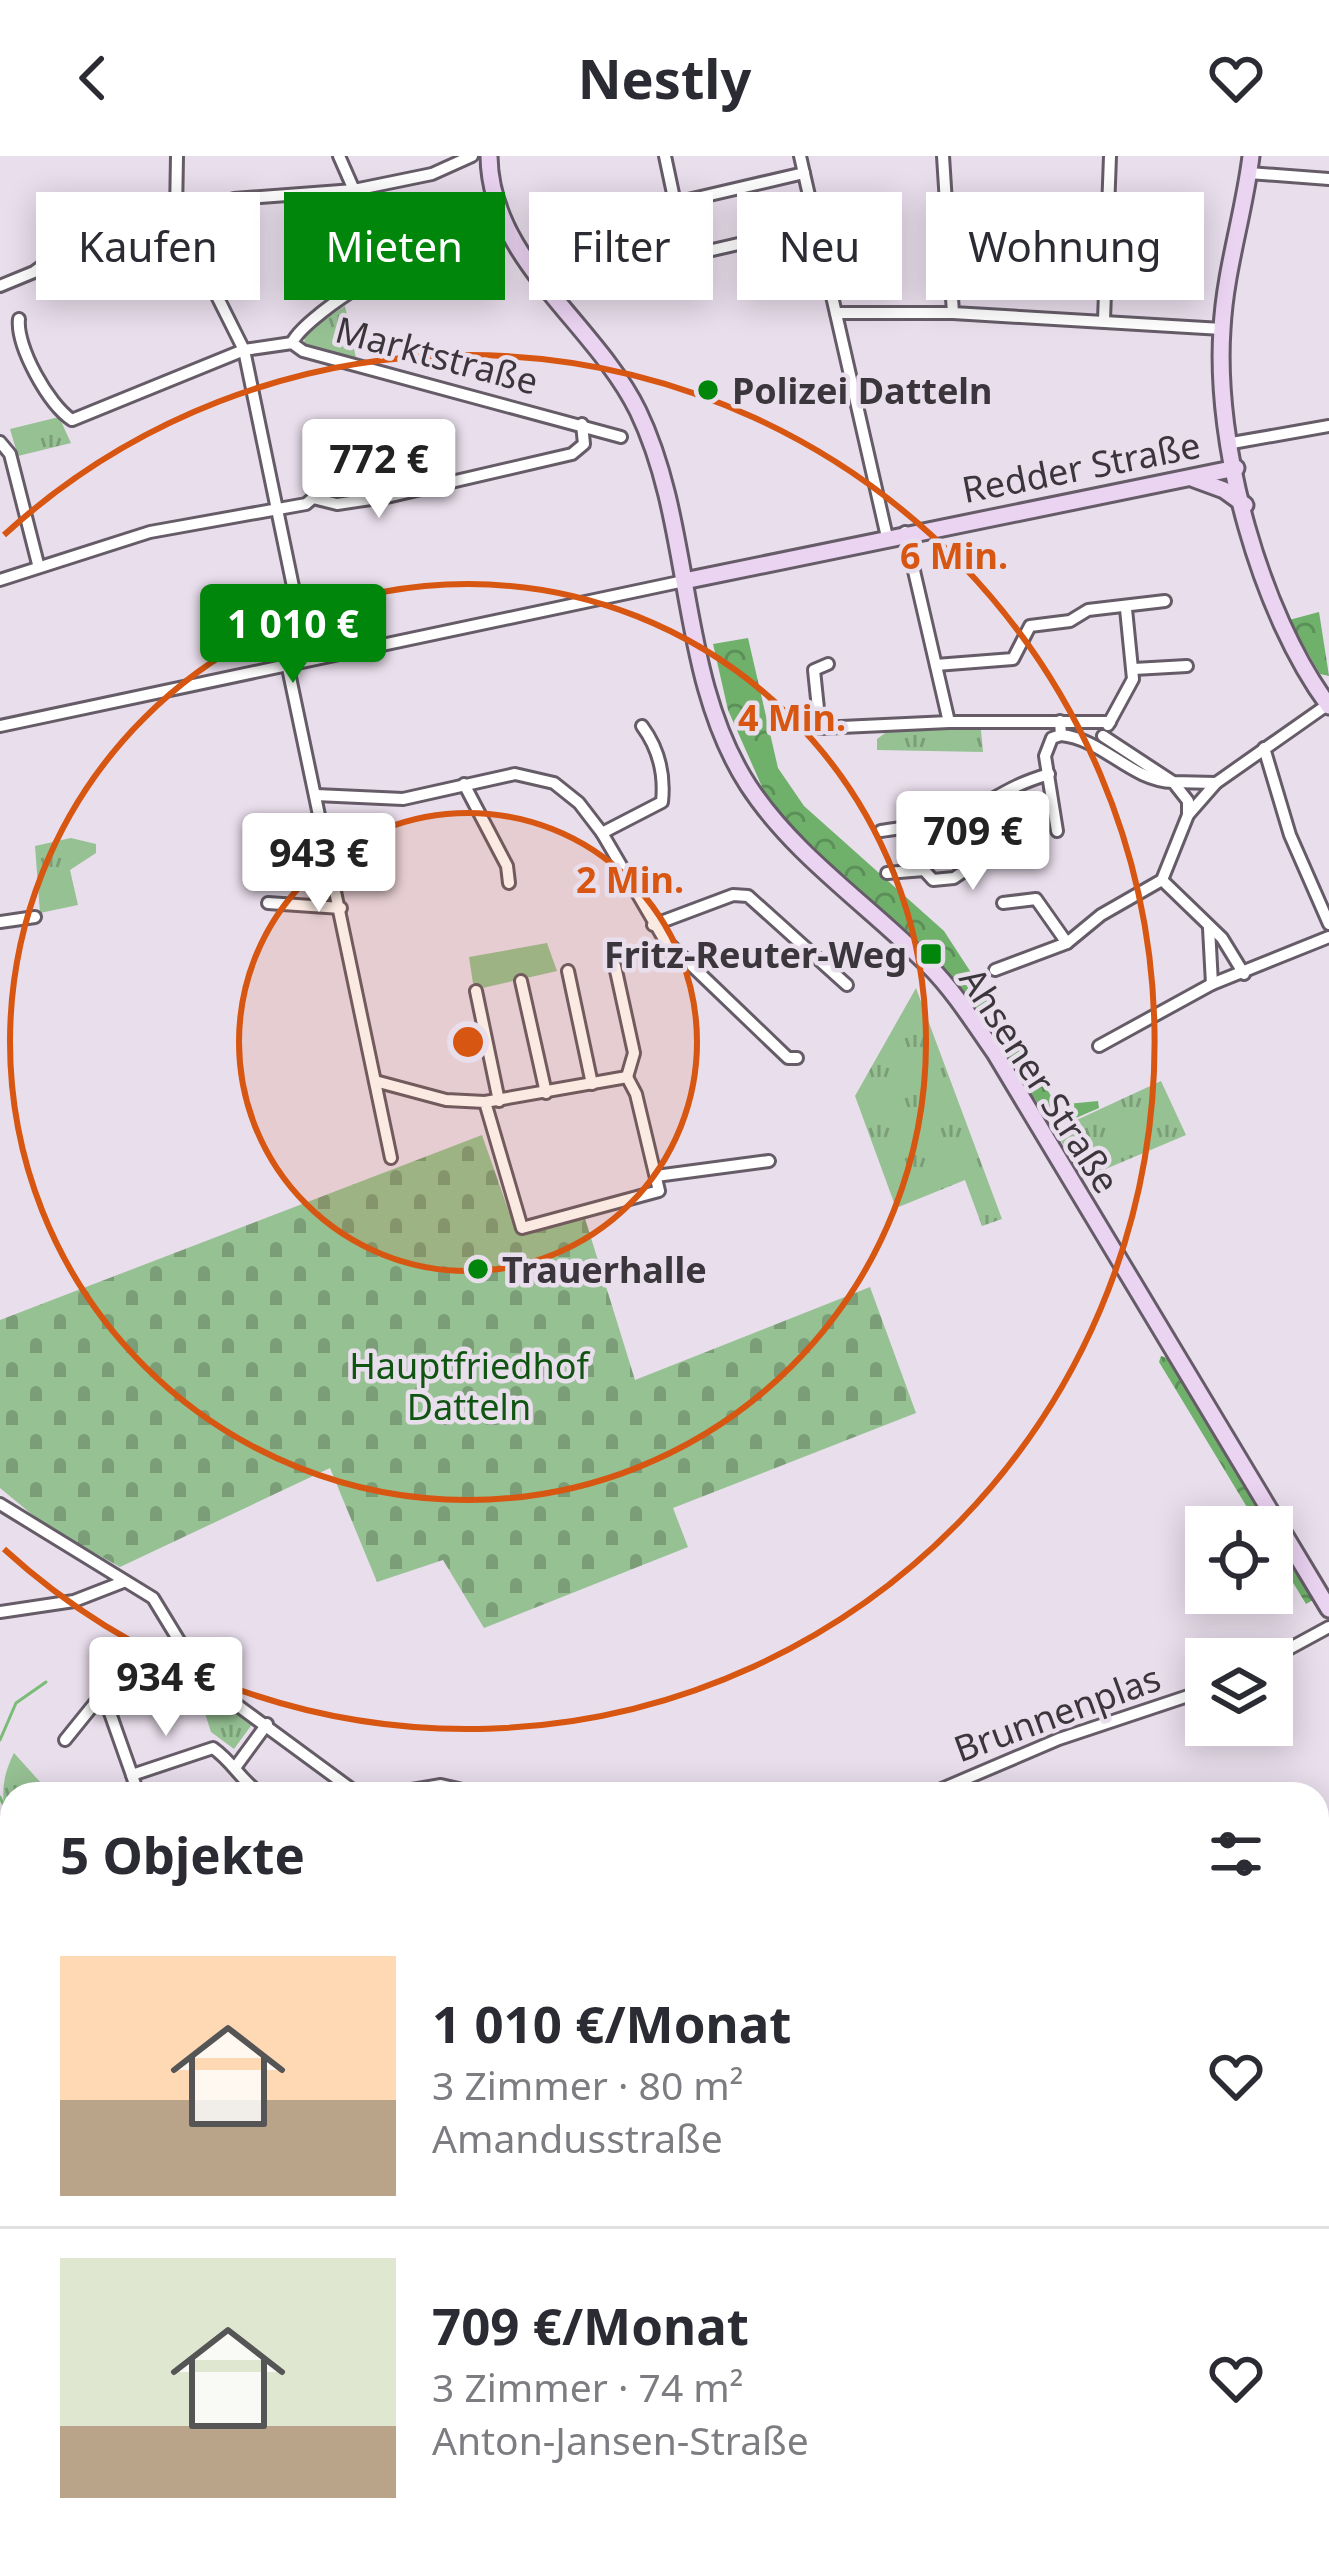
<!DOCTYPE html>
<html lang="de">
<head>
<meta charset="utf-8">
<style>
  :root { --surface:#fff; --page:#f7f7f7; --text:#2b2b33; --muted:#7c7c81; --line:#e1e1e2; --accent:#00860b }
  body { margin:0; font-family:"Noto Sans",sans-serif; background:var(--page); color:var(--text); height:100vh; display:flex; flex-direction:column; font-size:45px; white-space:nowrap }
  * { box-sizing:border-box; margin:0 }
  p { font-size:39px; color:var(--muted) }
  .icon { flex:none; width:66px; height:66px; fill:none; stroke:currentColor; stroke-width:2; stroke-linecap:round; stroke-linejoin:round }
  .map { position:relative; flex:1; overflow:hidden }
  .panel { position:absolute; left:0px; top:1626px; width:1329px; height:771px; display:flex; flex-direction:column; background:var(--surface); border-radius:36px 36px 0 0; box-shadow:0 6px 30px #0003 }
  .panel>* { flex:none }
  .guide { position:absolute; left:36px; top:36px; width:1257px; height:108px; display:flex; gap:24px }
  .tools { position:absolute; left:1185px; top:1350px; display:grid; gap:24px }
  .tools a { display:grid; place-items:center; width:108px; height:108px; border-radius:0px; background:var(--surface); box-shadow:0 6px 30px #0003; font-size:60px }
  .price { position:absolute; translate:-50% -102px; padding:0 27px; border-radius:12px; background:#fff; color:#222; font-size:39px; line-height:78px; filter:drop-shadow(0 3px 6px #0008) }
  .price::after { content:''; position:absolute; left:50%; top:72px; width:36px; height:27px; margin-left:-18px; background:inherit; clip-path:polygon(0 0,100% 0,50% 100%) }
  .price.selected { background:var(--accent); color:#fff }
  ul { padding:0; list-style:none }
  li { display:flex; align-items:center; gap:36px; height:300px; padding:0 60px }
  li+li { border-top:3px solid var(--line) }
  li span { display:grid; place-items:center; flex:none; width:336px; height:240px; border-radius:0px; color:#555 }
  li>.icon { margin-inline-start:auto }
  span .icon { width:144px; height:144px; fill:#fffc; stroke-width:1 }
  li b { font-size:51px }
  h2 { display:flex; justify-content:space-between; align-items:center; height:144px; padding:0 60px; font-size:51px }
  .tag { padding:0 42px; border-radius:0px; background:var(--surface); box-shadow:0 6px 30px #0003; font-size:42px; line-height:108px }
  .tag.selected { background:var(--accent); color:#fff }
  header { display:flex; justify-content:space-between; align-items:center; height:156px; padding:0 60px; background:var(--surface); font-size:54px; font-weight:700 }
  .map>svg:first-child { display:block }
</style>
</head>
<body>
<header><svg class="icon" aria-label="back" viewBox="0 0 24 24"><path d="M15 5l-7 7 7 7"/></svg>Nestly<svg class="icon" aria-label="heart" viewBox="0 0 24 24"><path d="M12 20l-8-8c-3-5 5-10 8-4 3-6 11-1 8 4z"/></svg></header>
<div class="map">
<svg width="1329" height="2396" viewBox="0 0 1329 2396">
  <defs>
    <pattern id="grass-tufts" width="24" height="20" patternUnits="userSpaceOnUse" patternTransform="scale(3)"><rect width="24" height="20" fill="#96c193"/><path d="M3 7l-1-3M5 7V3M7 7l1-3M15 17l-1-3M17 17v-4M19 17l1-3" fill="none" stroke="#7b9e79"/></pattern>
    <pattern id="forest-crowns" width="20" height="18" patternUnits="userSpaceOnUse" patternTransform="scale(3)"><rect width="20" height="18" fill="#6fb06b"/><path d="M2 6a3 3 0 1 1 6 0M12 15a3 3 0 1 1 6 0" fill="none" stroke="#5c9059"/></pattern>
    <pattern id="cemetery-stones" width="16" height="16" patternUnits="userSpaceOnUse" patternTransform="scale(3)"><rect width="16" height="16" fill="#96c193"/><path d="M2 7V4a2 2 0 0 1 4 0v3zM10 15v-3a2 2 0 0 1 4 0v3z" fill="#7b9e79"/></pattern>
  </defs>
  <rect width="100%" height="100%" fill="#e9deec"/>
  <g fill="url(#grass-tufts)">
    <polygon points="345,150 356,202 304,190 305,176"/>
    <polygon points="59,261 71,287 18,300 10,273"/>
    <polygon points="928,569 981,574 983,596 877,594 877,583 893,571"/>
    <polygon points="71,682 96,688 96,697 70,714 78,749 40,757 35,690"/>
    <polygon points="916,832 1002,1063 982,1070 965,1024 896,1052 855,940"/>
    <polygon points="1161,925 1186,979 1082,1023 1055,974"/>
    <polygon points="218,1544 253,1567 234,1593 211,1576 202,1548"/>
    <path d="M14 1597 51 1638H12V1677C0 1648 0 1624 14 1597Z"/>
    <polygon points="784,2385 836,2385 837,2396 784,2396"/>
    <polygon points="1098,2385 1268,2385 1284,2396 1101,2396"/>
  </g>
  <g fill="url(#forest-crowns)">
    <polygon points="1319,456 1329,520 1320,518 1289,464"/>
    <polygon points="748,482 778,612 804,650 944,775 1057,949 1098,945 1099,952 1055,971 929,794 799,680 767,642 728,554 713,488"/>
    <polygon points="1161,1200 1170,1203 1270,1371 1259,1371 1159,1206"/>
    <polygon points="1272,1374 1313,1444 1306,1448 1272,1392"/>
  </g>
  <polygon fill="url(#cemetery-stones)" points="482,979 515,1073 583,1056 635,1224 870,1131 916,1257 673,1352 688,1391 484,1472 443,1404 377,1426 330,1312 120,1411 46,1370 0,1332 0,1164"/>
  <polygon fill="#96c193" points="547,787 557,815 474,834 469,801"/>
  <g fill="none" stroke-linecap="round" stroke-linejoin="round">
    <g stroke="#7abc77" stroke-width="3">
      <polyline points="0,1584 16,1547 46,1526"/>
      <polyline points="0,1641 12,1668"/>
      <polyline points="343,2385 345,2396"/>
    </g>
    <defs>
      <g id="street">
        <polyline points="177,0 176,58 244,194 308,503"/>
        <polyline points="339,0 354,34"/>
        <polyline points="665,0 675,47 699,92 708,95 817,70"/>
        <polyline points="800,0 887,381"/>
        <polyline points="943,0 953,157"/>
        <polyline points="1249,17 1329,23"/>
        <polyline points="675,47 804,17"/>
        <polyline points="424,98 427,114 441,112 445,101"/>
        <polyline points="0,130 34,116 106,63 196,56 234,43 354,34 432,18 472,0"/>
        <polyline points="836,157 953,157 1222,173"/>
        <path d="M19 163C16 190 48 248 72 264L244 194 292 187 303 195 621 281"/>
        <polyline points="1104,164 1110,0"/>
        <path d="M292 187C303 162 397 102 428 97 438 95 444 103 454 104 466 105 477 94 488 89"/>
        <polyline points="0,286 10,298 38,408"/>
        <polyline points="1232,287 1329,270"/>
        <polyline points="905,376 949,566 1110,566"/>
        <polyline points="0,424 150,376 306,348 313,342 337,348 391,340 572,298 584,288 582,268"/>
        <polyline points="287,507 391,1002"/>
        <polyline points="828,508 814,514 820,572 949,566"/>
        <polyline points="936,509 1013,503 1030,470 1070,465 1088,454 1165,445"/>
        <polyline points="1134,513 1187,510"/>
        <path d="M1060 565 1061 579C1103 583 1131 625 1173 626L1188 645V659"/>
        <polyline points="1108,569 1133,523 1126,453"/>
        <polyline points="0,570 684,425"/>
        <polyline points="1103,580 1173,626 1216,627 1327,549"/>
        <polyline points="1264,592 1290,679 1329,768"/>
        <polyline points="464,628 507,710 509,727"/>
        <polyline points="316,639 403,643 515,618 554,627 579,647 602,677 664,783 788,902 797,902"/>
        <path d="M881 675C911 670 945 668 973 654 1004 637 1013 629 1049 618"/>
        <polyline points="1057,675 1045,600 1052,582 1061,579"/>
        <path d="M602 677 662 646C665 618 659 593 642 570"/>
        <polyline points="887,717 924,714 933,724 954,722 967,713 961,658"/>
        <polyline points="1162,724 1222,782 1244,818"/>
        <polyline points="268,747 341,752"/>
        <polyline points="1003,747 1036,743 1067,787"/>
        <polyline points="0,766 35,761"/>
        <polyline points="653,769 733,739 748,740 847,829"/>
        <polyline points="1209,772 1212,828"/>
        <polyline points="615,810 634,897 627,921"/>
        <polyline points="995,814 1067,787 1101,759 1162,724 1188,659 1216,627"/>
        <polyline points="568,815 592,928"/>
        <polyline points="521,825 546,937"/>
        <polyline points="476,835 499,945"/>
        <polyline points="1099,890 1212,828 1329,781"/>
        <polyline points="375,925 446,944 485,946 627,921 636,938 659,1035 522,1072 485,946"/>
        <polyline points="656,1020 769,1005"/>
        <polyline points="0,1348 153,1442 203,1524 358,1638"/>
        <polyline points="0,1456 74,1445 123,1426"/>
        <path d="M183 1495 134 1527 103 1537 132 1619 213 1592C234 1607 241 1625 261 1638"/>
        <polyline points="1270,1503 1329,1471"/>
        <polyline points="65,1584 103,1537"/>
        <polyline points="237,1609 267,1568"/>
        <polyline points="132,1619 138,1638"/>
        <polyline points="388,1638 441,1629 480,1638"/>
        <polyline points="930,1638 1059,1583 1206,1534"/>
        <polyline points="0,1980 12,1983"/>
        <polyline points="0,2365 12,2369"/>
        <polyline points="39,2385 46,2396"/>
        <polyline points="233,2385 234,2396"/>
        <polyline points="586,2385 589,2396"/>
        <polyline points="1278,2385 1294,2396"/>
      </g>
      <g id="secondary">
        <path d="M489 0C490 104 595 167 638 255 694 371 677 519 748 629 794 700 870 750 929 810 954 835 974 867 995 897L1329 1453"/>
        <path d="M1251 0C1244 58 1225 114 1222 173 1214 290 1260 457 1329 550"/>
        <polyline points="1194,323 1224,334 1245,349"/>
        <polyline points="684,425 1236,312"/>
      </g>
    </defs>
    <use href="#street" stroke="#655c68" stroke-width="16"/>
    <use href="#secondary" stroke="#655c68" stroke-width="21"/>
    <use href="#street" stroke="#fff" stroke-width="10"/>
    <use href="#secondary" stroke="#ebd3f2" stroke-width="15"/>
  </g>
  <circle cx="468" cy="886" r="229" fill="#d75611" fill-opacity=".12"/>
  <g fill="none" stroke="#d75611" stroke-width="6">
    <circle cx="468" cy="886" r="229"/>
    <circle cx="468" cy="886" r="458"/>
    <path d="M4 379A687 687 0 1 1 4 1393"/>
  </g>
  <g fill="#00860b" stroke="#e9deec" stroke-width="4.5">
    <circle cx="708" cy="234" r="12"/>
    <rect x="919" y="786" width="24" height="24" rx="6"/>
    <circle cx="478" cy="1113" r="12"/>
  </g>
  <g text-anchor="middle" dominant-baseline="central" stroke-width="9" stroke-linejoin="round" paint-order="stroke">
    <g font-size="36" fill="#3a363c" stroke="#e9deec">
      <text transform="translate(437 199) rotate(15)">Marktstraße</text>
      <text transform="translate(1081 311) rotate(-11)">Redder Straße</text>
      <text transform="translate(1040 924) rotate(57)">Ahsener Straße</text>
      <text transform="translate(1057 1557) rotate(-20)">Brunnenplas</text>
    </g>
    <g font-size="36" font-weight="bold" fill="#3a363c" stroke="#e9deec" text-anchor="start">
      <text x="732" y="234">Polizei Datteln</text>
      <text x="907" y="798" text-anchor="end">Fritz-Reuter-Weg</text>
      <text x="502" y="1113">Trauerhalle</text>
    </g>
    <g font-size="36" fill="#0f5410" stroke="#e9deec">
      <text x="469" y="1209">Hauptfriedhof<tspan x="469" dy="41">Datteln</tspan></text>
    </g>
  </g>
  <circle cx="468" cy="886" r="18" fill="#d75611" stroke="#e9deec" stroke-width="6"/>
  <g font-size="36" text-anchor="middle" font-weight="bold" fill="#d75611" stroke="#e9deec" stroke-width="9" stroke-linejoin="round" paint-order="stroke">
    <text x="954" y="413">6 Min.</text>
    <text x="792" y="575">4 Min.</text>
    <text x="630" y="737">2 Min.</text>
  </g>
</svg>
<div class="tools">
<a><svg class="icon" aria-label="locate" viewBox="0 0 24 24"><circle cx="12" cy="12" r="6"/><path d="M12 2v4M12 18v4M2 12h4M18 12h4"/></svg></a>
<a><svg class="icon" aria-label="layers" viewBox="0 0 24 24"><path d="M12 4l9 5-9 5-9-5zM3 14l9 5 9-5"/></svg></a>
</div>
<b class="price" style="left:379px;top:365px">772 €</b>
<b class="price selected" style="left:293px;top:530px">1 010 €</b>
<b class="price" style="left:973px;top:737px">709 €</b>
<b class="price" style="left:319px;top:759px">943 €</b>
<b class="price" style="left:166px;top:1583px">934 €</b>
<div class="guide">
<a class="tag">Kaufen</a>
<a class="tag selected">Mieten</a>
<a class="tag">Filter</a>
<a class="tag">Neu</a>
<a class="tag">Wohnung</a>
</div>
<section class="panel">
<h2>5 Objekte<svg class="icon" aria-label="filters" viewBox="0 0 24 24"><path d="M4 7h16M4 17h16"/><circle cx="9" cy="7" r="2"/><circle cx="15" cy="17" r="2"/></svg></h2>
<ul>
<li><span style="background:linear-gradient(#ffd9b3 60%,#b9a48a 0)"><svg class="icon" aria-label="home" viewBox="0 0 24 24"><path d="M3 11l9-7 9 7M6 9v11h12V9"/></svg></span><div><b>1 010 €/Monat</b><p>3 Zimmer · 80 m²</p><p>Amandusstraße</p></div><svg class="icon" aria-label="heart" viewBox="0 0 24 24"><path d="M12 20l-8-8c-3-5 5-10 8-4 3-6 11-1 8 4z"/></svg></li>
<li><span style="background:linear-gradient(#dfe7d0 70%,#b9a48a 0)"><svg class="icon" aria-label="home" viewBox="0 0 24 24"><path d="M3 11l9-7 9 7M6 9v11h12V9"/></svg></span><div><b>709 €/Monat</b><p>3 Zimmer · 74 m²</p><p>Anton-Jansen-Straße</p></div><svg class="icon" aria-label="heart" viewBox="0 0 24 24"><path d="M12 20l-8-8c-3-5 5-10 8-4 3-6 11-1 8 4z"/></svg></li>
</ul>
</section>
</div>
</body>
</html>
